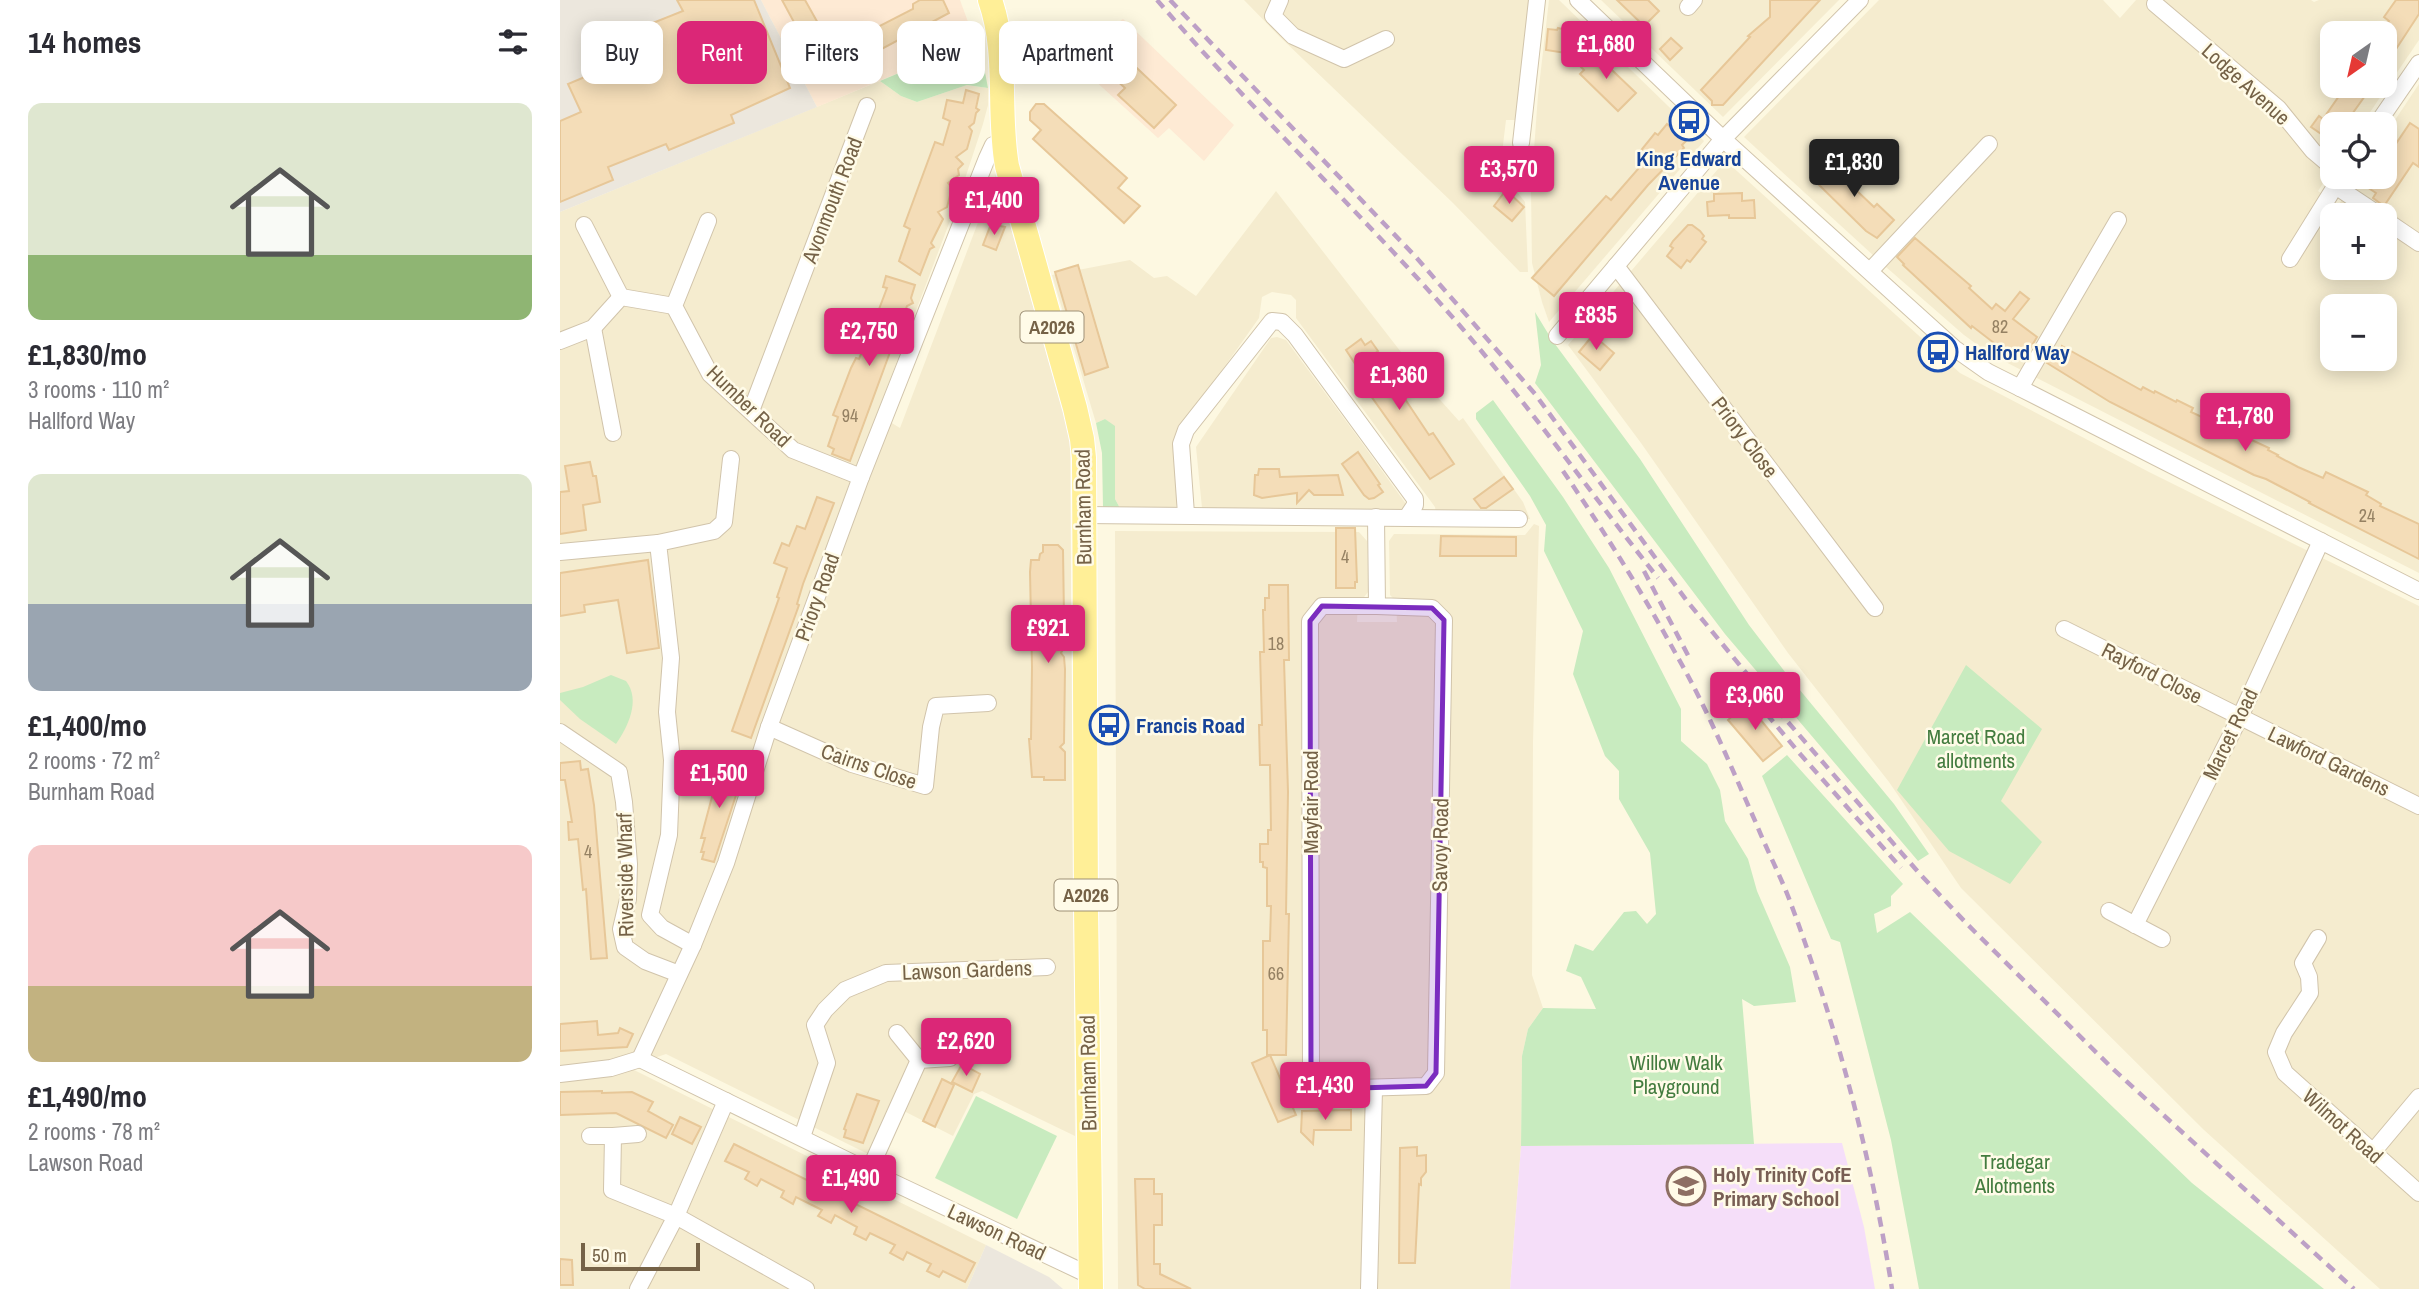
<!DOCTYPE html>
<html lang="en">
<head>
<meta charset="utf-8">
<style>
  :root { --surface:#fff; --page:#f2f2f3; --text:#2b2b33; --muted:#7c7c81; --accent:#db2777 }
  body { margin:0; font-family:"Archivo Narrow",sans-serif; background:var(--page); color:var(--text); height:100vh; display:flex; flex-direction:column; font-size:26px; white-space:nowrap }
  * { box-sizing:border-box; margin:0 }
  p { font-size:23px; color:var(--muted) }
  .icon { flex:none; width:38px; height:38px; fill:none; stroke:currentColor; stroke-width:2; stroke-linecap:round; stroke-linejoin:round }
  .map { position:relative; flex:1; overflow:hidden }
  .drawer { display:flex; flex-direction:column; background:var(--surface); width:560px }
  .drawer>* { flex:none }
  .top-card { position:absolute; left:21px; top:21px; width:665px; height:63px; display:flex; gap:14px }
  .needle { width:46px; rotate:214deg }
  .controls { position:absolute; left:1760px; top:21px; display:grid; gap:14px }
  .controls a { display:grid; place-items:center; width:77px; height:77px; border-radius:14px; background:var(--surface); box-shadow:0 4px 18px #0003; font-size:35px }
  .scale { position:absolute; left:21px; bottom:18px; width:119px; box-sizing:border-box; padding-left:7px; border:4px solid #756247; border-top:0; font-size:19px; line-height:24px; white-space:nowrap; color:#756247; -webkit-text-stroke:5px #fffbe8; paint-order:stroke }
  .price { position:absolute; translate:-50% -60px; padding:0 16px; border-radius:7px; background:var(--accent); color:#fff; font-size:23px; line-height:46px; filter:drop-shadow(0 2px 4px #0008) }
  .price::after { content:''; position:absolute; left:50%; top:42px; width:21px; height:16px; margin-left:-10px; background:inherit; clip-path:polygon(0 0,100% 0,50% 100%) }
  .price.current { background:#222; color:#fff }
  ul { padding:0; list-style:none }
  li { display:grid; align-content:center; gap:14px; height:371px; padding:0 28px }
  li span { display:grid; place-items:center; height:217px; border-radius:14px; color:#555 }
  li>.icon { margin-inline-start:auto }
  span .icon { width:126px; height:126px; fill:#fffc; stroke-width:1 }
  li b { font-size:30px }
  h2 { display:flex; justify-content:space-between; align-items:center; height:84px; padding:0 28px; font-size:30px }
  .tag { padding:0 24px; border-radius:14px; background:var(--surface); box-shadow:0 4px 18px #0003; font-size:24px; line-height:63px }
  .tag.current { background:var(--accent); color:#fff }
  main { display:flex; flex:1; min-height:0 }
  .map>svg:first-child { display:block }
</style>
</head>
<body>
<main>
<section class="drawer">
<h2>14 homes<svg class="icon" aria-label="filters" viewBox="0 0 24 24"><path d="M4 7h16M4 17h16"/><circle cx="9" cy="7" r="2"/><circle cx="15" cy="17" r="2"/></svg></h2>
<ul>
<li><span style="background:linear-gradient(#dfe7d0 70%,#8fb573 0)"><svg class="icon" aria-label="home" viewBox="0 0 24 24"><path d="M3 11l9-7 9 7M6 9v11h12V9"/></svg></span><div><b>£1,830/mo</b><p>3 rooms · 110 m²</p><p>Hallford Way</p></div></li>
<li><span style="background:linear-gradient(#dfe7d0 60%,#9aa5b1 0)"><svg class="icon" aria-label="home" viewBox="0 0 24 24"><path d="M3 11l9-7 9 7M6 9v11h12V9"/></svg></span><div><b>£1,400/mo</b><p>2 rooms · 72 m²</p><p>Burnham Road</p></div></li>
<li><span style="background:linear-gradient(#f6c9c9 65%,#c2b280 0)"><svg class="icon" aria-label="home" viewBox="0 0 24 24"><path d="M3 11l9-7 9 7M6 9v11h12V9"/></svg></span><div><b>£1,490/mo</b><p>2 rooms · 78 m²</p><p>Lawson Road</p></div></li>
</ul>
</section>
<div class="map">
<svg width="1859" height="1289" viewBox="0 0 1859 1289">
  <rect width="100%" height="100%" fill="#fdf8e1"/>
  <g fill="#f5eccf" fill-rule="evenodd">
    <polygon points="684,0 970,0 956,120 946,120 940,170 965,202 968,272 960,272 893,203 719,36"/>
    <polygon points="989,0 999,0 1144,141 989,322 982,302 972,263 971,191 978,95"/>
    <polygon points="1041,0 1279,0 1163,117"/>
    <path d="M1319 0H1543L1560 18 1576 0H1751L1754 2 1759 0H1859V40L1802 124H1773V168L1758 191 1778 206 1797 177H1825V135L1859 84V573L1430 354 1404 335 1326 267 1184 137ZM1773 33H1825V86H1773ZM1773 215H1825V268H1773ZM1773 306H1825V359H1773Z"/>
    <polygon points="320,81 341,96 357,102 407,85 428,88 428,105 423,124 399,197 317,414 340,428 436,175 510,437 515,1136 422,1091 414,1094 393,1136 334,1106 310,1153 306,1153 106,1054 68,1067 426,1245 407,1289 0,1289 0,212"/>
    <polygon points="1164,162 1167,162 1400,373 1589,472 1859,606 1859,1289 1820,1289 1644,1130 1401,888 1329,782 1228,653 1081,443 1008,345"/>
    <polygon points="716,191 865,383 899,421 903,418 963,502 970,519 877,518 875,507 736,318 736,300 731,295 712,292 702,297 699,318 614,438 613,446 617,499 616,508 613,509 561,510 555,499 555,427 545,419 536,423 492,275 570,260 594,278 607,276 636,296"/>
    <polygon points="717,337 726,340 797,436 846,504 844,510 642,508 636,447 711,338"/>
    <polygon points="974,524 979,526 973,742 972,975 983,1008 968,1029 962,1056 961,1146 950,1289 558,1289 555,531 799,532 807,541 808,592 801,601 798,602 797,622 837,622 836,601 830,595 829,541 834,534 965,535"/>
  </g>
  <g fill="#feead4">
    <polygon points="201,0 400,0 415,41 257,107"/>
    <polygon points="563,19 674,125 644,161 609,128 598,138 499,48 500,31 554,26"/>
  </g>
  <g fill="#ece7dd">
    <polygon points="0,0 201,0 257,107 0,212"/>
    <polygon points="426,1245 489,1277 503,1289 407,1289"/>
  </g>
  <polygon fill="#f5def9" points="1282,1143 1304,1227 1315,1289 950,1289 961,1146"/>
  <g fill="#c8ebbf">
    <polygon points="415,41 419,41 428,88 407,85 357,102 341,96 320,81"/>
    <polygon points="975,312 992,340 1080,459 1189,625 1225,672 1334,804 1369,854 1358,861 1165,634 975,383 981,365"/>
    <polygon points="933,400 1003,497 1049,568 1121,709 1121,741 1147,764 1160,790 1165,821 1188,859 1197,891 1230,967 1236,1002 1194,1006 1182,999 1194,1144 961,1146 962,1056 968,1029 983,1008 1036,1009 1021,977 1006,971 1015,944 1033,951 1064,912 1076,911 1087,924 1096,914 1090,853 1059,799 1059,771 1045,756 1013,674 1023,631 984,551 986,525 970,496 916,419 916,413"/>
    <polygon points="545,419 555,426 555,499 561,510 543,508 542,453 536,423"/>
    <polygon points="1406,665 1482,729 1441,801 1482,842 1450,884 1389,851 1337,790"/>
    <path d="M51 675 66 681C81 700 68 727 56 744L20 719 0 700V693L23 687Z"/>
    <polygon points="1227,755 1343,884 1331,896 1331,906 1314,914 1317,933 1350,912 1632,1183 1764,1289 1359,1289 1331,1140 1280,942 1271,939 1202,776"/>
    <polygon points="416,1096 497,1136 457,1219 375,1178"/>
  </g>
  <g fill="#f4ddb8" stroke="#e7c798" stroke-width="2">
    <polygon points="117,0 194,0 230,88 171,115 174,123 109,150 106,144 48,167 53,180 0,202 0,121 21,112 8,84 70,58 60,36 123,11"/>
    <polygon points="222,0 245,0 268,41 281,46 353,9 353,4 360,0 383,0 389,13 288,67 277,50 255,61"/>
    <polygon points="1057,0 1088,0 1099,11 1084,26"/>
    <polygon points="1210,0 1260,0 1163,105 1152,105 1152,101 1141,90 1190,37 1188,36 1210,17"/>
    <polygon points="1836,0 1859,0 1859,14 1825,66 1825,27 1829,21 1824,17"/>
    <polygon points="998,28 1018,33 1014,60 1006,53 986,50 988,29 997,30"/>
    <polygon points="544,37 616,105 594,128 558,95 565,88 528,54"/>
    <polygon points="1111,38 1122,48 1110,60 1100,49"/>
    <polygon points="1031,50 1076,93 1058,111 1020,74 1024,70 1018,64"/>
    <polygon points="1786,86 1812,86 1785,124 1773,124 1773,142 1751,127 1759,116 1763,119"/>
    <polygon points="406,90 419,94 416,108 419,110 416,113 414,123 409,127 412,131 407,149 396,157 403,164 398,169 399,175 388,183 392,188 387,207 378,212 383,219 371,243 374,247 370,249 360,275 339,261 350,229 344,226 375,142 383,145 390,121 383,118 387,100 403,103"/>
    <polygon points="476,104 484,104 567,178 558,188 580,206 564,223 473,139 481,130 470,120 470,112"/>
    <polygon points="1850,123 1859,129 1859,167 1853,163 1824,206 1813,198 1816,193 1807,187 1814,177 1825,177 1825,160"/>
    <polygon points="1107,124 1126,141 1122,145 1124,148 1088,185 994,296 972,278 1046,196 1051,200 1079,168 1078,154 1095,133 1098,135"/>
    <polygon points="1282,162 1304,181 1296,190 1314,207 1317,204 1334,220 1317,238 1306,231 1256,182 1270,167 1274,171"/>
    <polygon points="946,190 964,207 952,221 934,206"/>
    <polygon points="1182,193 1182,201 1194,200 1195,218 1169,218 1169,215 1148,216 1147,202 1154,201 1154,194"/>
    <polygon points="431,224 445,227 436,250 423,245"/>
    <polygon points="1128,225 1132,225 1140,231 1144,236 1142,239 1146,242 1130,262 1127,260 1121,268 1107,256 1113,248 1110,246 1113,241"/>
    <polygon points="1355,238 1411,286 1409,288 1432,309 1436,304 1445,311 1460,292 1469,299 1453,319 1477,337 1464,359 1434,343 1412,326 1411,328 1343,265 1344,264 1337,257"/>
    <polygon points="518,265 548,367 525,375 495,272"/>
    <polygon points="326,276 355,285 351,298 353,303 347,306 290,461 272,454 274,449 268,446 278,417 273,415 291,368 296,358 299,359 308,337 303,335 307,323 313,325 327,288 323,287"/>
    <polygon points="1033,335 1054,353 1040,370 1019,352"/>
    <polygon points="801,339 805,345 811,341 818,351 813,355 819,362 817,363 837,387 869,435 873,433 894,464 870,479 806,389 805,384 807,382 786,350"/>
    <polygon points="1502,346 1581,390 1583,387 1594,393 1595,391 1616,402 1617,400 1633,408 1631,412 1709,448 1708,450 1718,455 1717,456 1738,467 1763,478 1766,472 1808,492 1806,495 1821,504 1820,506 1859,524 1859,559 1749,503 1750,502 1706,479 1694,475 1550,402 1487,363 1495,349 1500,350"/>
    <polygon points="798,452 820,484 818,485 823,492 814,498 809,499 804,495 782,464"/>
    <polygon points="30,462 33,476 36,476 40,502 23,505 26,530 0,534 0,492 9,491 5,466"/>
    <polygon points="699,469 719,469 720,477 778,475 783,495 754,495 749,490 737,503 737,493 702,498 694,495 695,475 698,475"/>
    <polygon points="944,477 953,489 926,508 921,508 914,499"/>
    <polygon points="257,497 274,503 243,584 237,604 239,605 191,738 172,731 219,598 217,597 227,568 214,563 222,543 229,546 237,526 245,529"/>
    <polygon points="776,528 795,528 797,582 795,582 795,588 776,588"/>
    <polygon points="881,536 956,537 956,556 880,556"/>
    <polygon points="483,545 498,545 503,550 504,617 507,620 503,623 504,647 501,653 504,657 505,669 504,743 500,747 505,752 505,780 484,780 484,777 472,777 469,739 471,739 472,667 470,572 471,560 479,560 480,554 483,552"/>
    <polygon points="88,560 99,648 67,653 58,600 24,605 25,612 0,616 0,573"/>
    <polygon points="709,585 728,585 729,660 724,660 728,792 726,914 729,914 726,1055 707,1055 707,1030 703,1030 703,941 710,941 711,906 707,906 707,868 703,867 703,862 700,862 700,844 708,844 708,830 711,830 710,765 700,765 699,725 702,725 700,652 704,652 703,610 705,610 705,598 709,598"/>
    <polygon points="1187,703 1222,746 1203,761 1168,720"/>
    <polygon points="20,761 21,770 28,769 34,805 47,958 31,959 26,889 23,890 18,839 9,840 8,822 12,822 5,780 0,780 0,763"/>
    <polygon points="155,766 183,774 154,862 142,859 144,852 141,852 145,838 141,838 156,782 150,781"/>
    <polygon points="37,1021 38,1035 58,1033 60,1028 73,1034 67,1047 0,1051 0,1024"/>
    <polygon points="710,1055 736,1115 718,1122 692,1063"/>
    <polygon points="402,1064 420,1074 412,1092 392,1082"/>
    <polygon points="382,1079 394,1085 375,1127 363,1121"/>
    <polygon points="42,1091 42,1093 72,1092 93,1102 88,1111 113,1125 106,1138 56,1113 0,1115 0,1092"/>
    <polygon points="297,1094 319,1101 303,1143 284,1137 286,1130 284,1129"/>
    <polygon points="791,1110 791,1130 754,1130 753,1144 741,1132 742,1111"/>
    <polygon points="120,1117 141,1127 132,1144 112,1134"/>
    <polygon points="174,1144 415,1263 405,1282 383,1271 379,1277 367,1271 371,1264 347,1252 343,1260 330,1253 335,1245 310,1233 306,1240 294,1234 297,1227 275,1215 271,1223 258,1216 262,1210 236,1197 233,1204 221,1197 224,1191 201,1179 197,1186 185,1179 189,1172 165,1161"/>
    <polygon points="857,1147 857,1156 866,1155 866,1172 861,1178 861,1185 859,1184 855,1263 839,1263 840,1148"/>
    <polygon points="575,1179 594,1179 594,1194 602,1194 602,1225 594,1225 594,1264 600,1264 600,1274 631,1289 585,1289 578,1285"/>
    <polygon points="0,1259 12,1260 13,1285 0,1285"/>
  </g>
  <g fill="none" stroke-linecap="round" stroke-linejoin="round">
    <defs>
      <g id="street">
        <polyline points="720,0 713,16 733,36 784,59 826,39"/>
        <polyline points="1018,0 1163,139 1394,348 1428,372 1460,388 1859,591"/>
        <polyline points="1595,4 1718,108 1753,151 1773,168"/>
        <polyline points="1128,7 1134,0"/>
        <polyline points="1817,124 1859,63"/>
        <polyline points="961,143 977,0"/>
        <polyline points="1778,177 1783,191 1819,215"/>
        <polyline points="1825,220 1859,243"/>
        <polyline points="148,221 114,306 150,374 233,450 301,477"/>
        <polyline points="24,225 61,297"/>
        <polyline points="1730,259 1781,177"/>
        <polyline points="1056,266 1315,608"/>
        <polyline points="1310,271 1429,144"/>
        <polyline points="33,328 53,433"/>
        <polyline points="997,336 1163,139 1300,0"/>
        <polyline points="0,341 33,328 61,297 114,306"/>
        <polyline points="1460,388 1558,220"/>
        <polyline points="191,411 307,106"/>
        <polyline points="626,514 621,444 626,430 712,321 722,322 735,335 855,499 855,505 847,517"/>
        <polyline points="523,515 959,519"/>
        <polyline points="816,517 817,606 762,606 750,621 751,1076 765,1089 866,1086 876,1073 884,620 872,608 817,606"/>
        <polyline points="0,552 98,543"/>
        <polyline points="1504,629 1859,806"/>
        <polyline points="209,727 292,764 365,786 371,727 376,706 428,703"/>
        <polyline points="0,732 59,772 64,802 69,864 68,899 61,929 65,947 85,961 119,974"/>
        <polyline points="1549,911 1602,939"/>
        <polyline points="1575,925 1680,717 1761,541"/>
        <polyline points="1758,938 1743,963 1749,977 1750,993 1724,1033 1716,1052 1725,1073 1859,1193"/>
        <polyline points="133,945 102,928 90,915 109,835 112,760 107,712 111,658 98,543 154,531 164,522 171,459"/>
        <polyline points="337,1033 359,1060"/>
        <polyline points="80,1059 133,945 166,863 209,727 301,477 427,158 433,145 443,142"/>
        <polyline points="80,1059 309,1171 531,1276"/>
        <polyline points="0,1074 51,1068 80,1059"/>
        <polyline points="30,1136 53,1136 52,1190 116,1216 246,1289"/>
        <polyline points="53,1136 78,1134"/>
        <polyline points="242,1137 267,1063 255,1025 265,1010 285,990 326,973 487,967"/>
        <polyline points="1812,1153 1859,1097"/>
        <polyline points="309,1171 359,1060 390,1058"/>
        <polyline points="78,1289 116,1216 166,1101"/>
        <polyline points="809,1289 814,1089"/>
      </g>
      <path id="primary" d="M430 0C449 54 437 110 447 166L515 408 522 439 524 458 526 907 531 1289"/>
    </defs>
    <use href="#street" stroke="#d1c4ab" stroke-width="18"/>
    <use href="#primary" stroke="#fff" stroke-width="26"/>
    <use href="#street" stroke="#fff" stroke-width="16"/>
    <use href="#primary" stroke="#ffef97" stroke-width="24"/>
    <g stroke="#bda0c6" stroke-width="4.5" stroke-dasharray="10 7" stroke-linecap="butt">
      <path d="M597 0C694 113 804 215 901 327 971 408 1032 495 1098 578"/>
      <polyline points="610,0 855,256 975,394 1127,601 1201,691 1359,873 1408,925 1553,1069 1794,1289"/>
      <path d="M1003 471C1044 531 1082 592 1117 656 1148 710 1171 767 1196 823 1206 848 1218 871 1228 896 1276 1023 1311 1155 1332 1289"/>
      <polyline points="1084,571 1131,661"/>
      <polyline points="1174,675 1241,755 1341,868"/>
    </g>
  </g>
  <path fill="#7b2cbf" fill-opacity="0.2" stroke="#7b2cbf" stroke-width="5" stroke-linejoin="round" d="M762 606 872 608 884 620 876 1073 866 1086 765 1089 751 1076 750 621Z"/>
  <defs>
    <symbol id="bus-ring" viewBox="-11 -11 22 22"><circle r="9.5" fill="#fffbe8" stroke="#1a4fb4" stroke-width="1.5"/><path d="M-5-6H5V4H4V6H2V4H-2V6H-4V4H-5ZM-3.5-4V0h7V-4ZM-3.5 1.2v1.5H-2V1.2ZM2 1.2v1.5H3.5V1.2Z" fill="#1a4fb4"/></symbol>
    <symbol id="school-ring" viewBox="-11 -11 22 22"><circle r="9.5" fill="#fffbe8" stroke="#8d6e63" stroke-width="1.5"/><path d="M0-5L7-2L0 1L-7-2ZM-4 1L0 2.5L4 1V4Q0 6-4 4Z" fill="#8d6e63"/></symbol>
  </defs>
  <g fill-rule="evenodd">
    <use href="#bus-ring" x="1107" y="99" width="44" height="44"/>
    <use href="#bus-ring" x="1356" y="330" width="44" height="44"/>
    <use href="#bus-ring" x="527" y="703" width="44" height="44"/>
    <use href="#school-ring" x="1104" y="1164" width="44" height="44"/>
  </g>
  <g text-anchor="middle" dominant-baseline="central" stroke-width="5" stroke-linejoin="round" paint-order="stroke">
    <g font-size="18" fill="#958163">
      <text x="1440" y="326">82</text>
      <text x="290" y="415">94</text>
      <text x="1807" y="515">24</text>
      <text x="785" y="556">4</text>
      <text x="716" y="643">18</text>
      <text x="28" y="851">4</text>
      <text x="716" y="973">66</text>
    </g>
    <g fill="#fffbe8" stroke="#9e9077" stroke-width="2">
      <rect x="460.5" y="311.5" width="63" height="31" rx="5"/>
      <rect x="494.5" y="879.5" width="63" height="31" rx="5"/>
    </g>
    <g font-size="19" font-weight="bold" fill="#756247">
      <text x="492" y="327">A2026</text>
      <text x="526" y="895">A2026</text>
    </g>
    <g font-size="21" fill="#756247" stroke="#fffbe8">
      <text transform="translate(1686 84) rotate(42)">Lodge Avenue</text>
      <text transform="translate(272 200) rotate(-69)">Avonmouth Road</text>
      <text transform="translate(189 406) rotate(44)">Humber Road</text>
      <text transform="translate(1185 437) rotate(53)">Priory Close</text>
      <text transform="translate(523 507) rotate(-91)">Burnham Road</text>
      <text transform="translate(257 597) rotate(-70)">Priory Road</text>
      <text transform="translate(1592 673) rotate(27)">Rayford Close</text>
      <text transform="translate(1670 734) rotate(-64)">Marcet Road</text>
      <text transform="translate(1769 761) rotate(26)">Lawford Gardens</text>
      <text transform="translate(309 766) rotate(19)">Cairns Close</text>
      <text transform="translate(750 802) rotate(-90)">Mayfair Road</text>
      <text transform="translate(880 845) rotate(-89)">Savoy Road</text>
      <text transform="translate(65 875) rotate(-91)">Riverside Wharf</text>
      <text transform="translate(407 970) rotate(-2)">Lawson Gardens</text>
      <text transform="translate(528 1073) rotate(-91)">Burnham Road</text>
      <text transform="translate(1783 1126) rotate(42)">Wilmot Road</text>
      <text transform="translate(437 1232) rotate(25)">Lawson Road</text>
    </g>
    <g font-size="21" font-weight="bold" fill="#164399" stroke="#fffbe8" text-anchor="start">
      <text x="1129" y="158" text-anchor="middle">King Edward<tspan x="1129" dy="24">Avenue</tspan></text>
      <text x="1405" y="352">Hallford Way</text>
      <text x="576" y="725">Francis Road</text>
    </g>
    <g font-size="21" fill="#437c3f" stroke="#fffbe8">
      <text x="1416" y="736">Marcet Road<tspan x="1416" dy="24">allotments</tspan></text>
      <text x="1116" y="1062">Willow Walk<tspan x="1116" dy="24">Playground</tspan></text>
      <text x="1455" y="1161">Tradegar<tspan x="1455" dy="24">Allotments</tspan></text>
    </g>
    <g font-size="21" font-weight="bold" fill="#785e54" stroke="#fffbe8" text-anchor="start">
      <text x="1153" y="1174">Holy Trinity CofE<tspan x="1153" dy="24">Primary School</tspan></text>
    </g>
  </g>
</svg>
<div class="controls">
<a><svg class="needle" viewBox="-14 -14 28 28"><path d="M0-13l5 13h-10z" fill="#e53935"/><path d="M0 13l5-13h-10z" fill="#7c7c81"/></svg></a>
<a><svg class="icon" aria-label="locate" viewBox="0 0 24 24"><circle cx="12" cy="12" r="6"/><path d="M12 2v4M12 18v4M2 12h4M18 12h4"/></svg></a>
<a>+</a>
<a>−</a>
</div>
<div class="scale">50 m</div>
<b class="price" style="left:1046px;top:81px">£1,680</b>
<b class="price current" style="left:1294px;top:199px">£1,830</b>
<b class="price" style="left:949px;top:206px">£3,570</b>
<b class="price" style="left:434px;top:237px">£1,400</b>
<b class="price" style="left:1036px;top:352px">£835</b>
<b class="price" style="left:309px;top:368px">£2,750</b>
<b class="price" style="left:839px;top:412px">£1,360</b>
<b class="price" style="left:1685px;top:453px">£1,780</b>
<b class="price" style="left:488px;top:665px">£921</b>
<b class="price" style="left:1195px;top:732px">£3,060</b>
<b class="price" style="left:159px;top:810px">£1,500</b>
<b class="price" style="left:406px;top:1078px">£2,620</b>
<b class="price" style="left:765px;top:1122px">£1,430</b>
<b class="price" style="left:291px;top:1215px">£1,490</b>
<div class="top-card">
<a class="tag">Buy</a>
<a class="tag current">Rent</a>
<a class="tag">Filters</a>
<a class="tag">New</a>
<a class="tag">Apartment</a>
</div>
</div>
</main>
</body>
</html>
